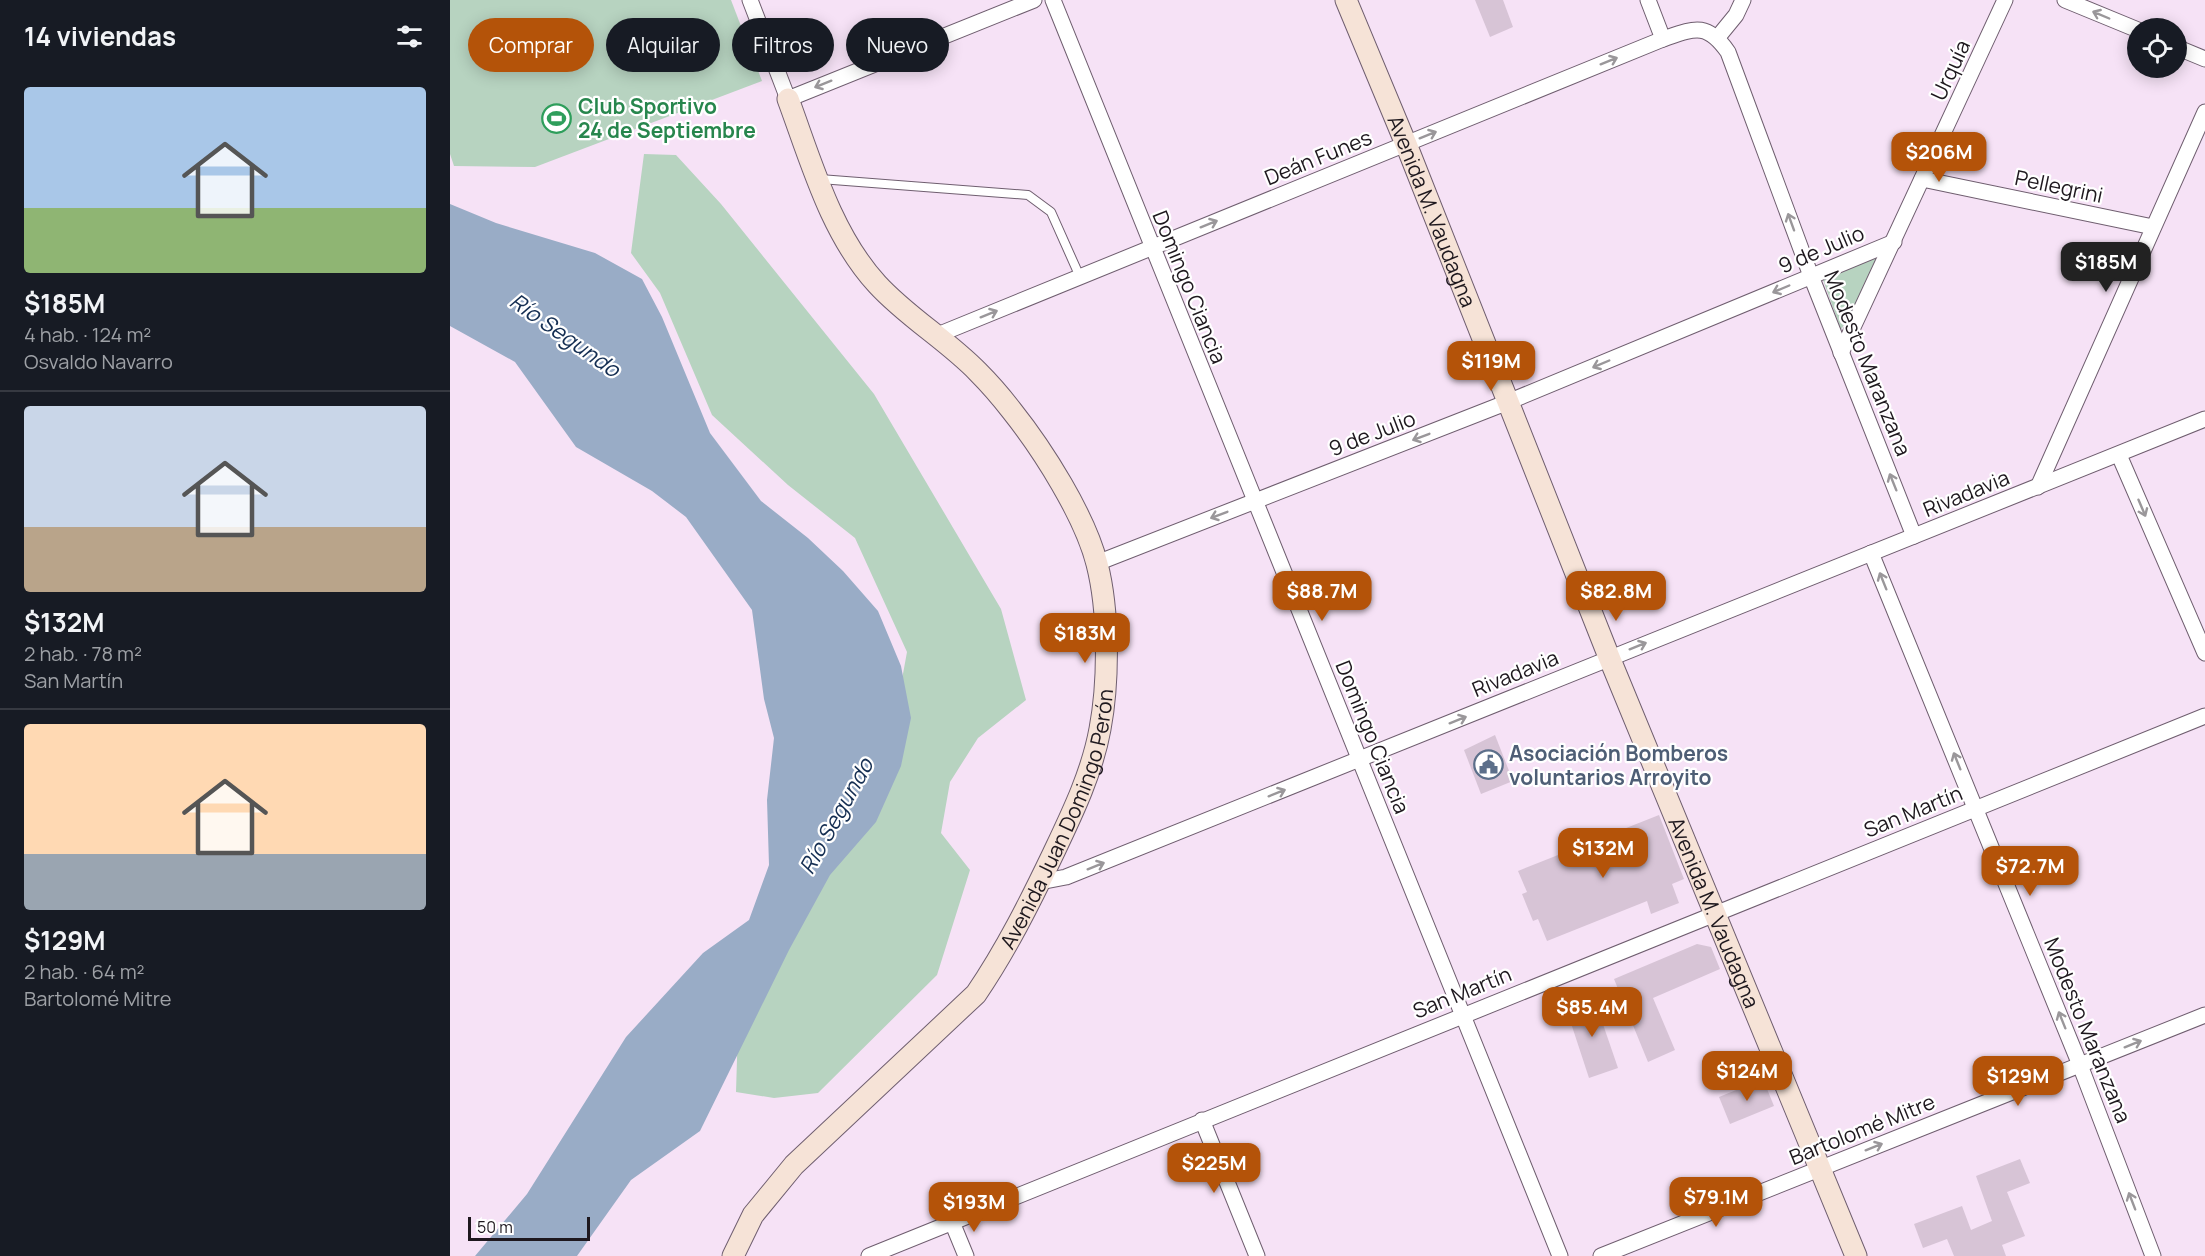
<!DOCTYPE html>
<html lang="es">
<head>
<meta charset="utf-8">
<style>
  :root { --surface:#171b24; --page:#20242c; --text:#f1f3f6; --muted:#9ea1a6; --line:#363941; --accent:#b45309 }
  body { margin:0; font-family:Manrope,sans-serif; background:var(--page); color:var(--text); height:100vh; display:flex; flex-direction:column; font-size:22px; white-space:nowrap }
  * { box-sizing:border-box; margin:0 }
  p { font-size:20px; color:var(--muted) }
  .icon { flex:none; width:33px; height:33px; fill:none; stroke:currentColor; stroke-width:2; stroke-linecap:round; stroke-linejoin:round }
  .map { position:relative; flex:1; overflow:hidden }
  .panel { display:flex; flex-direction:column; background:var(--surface); width:450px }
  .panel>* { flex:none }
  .banner { position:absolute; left:18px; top:18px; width:570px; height:54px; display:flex; gap:12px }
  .tools { position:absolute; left:1677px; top:18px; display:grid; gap:12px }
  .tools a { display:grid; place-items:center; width:60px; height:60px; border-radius:50%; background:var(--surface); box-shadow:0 3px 15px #0003; font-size:30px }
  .scale { position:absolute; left:18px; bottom:15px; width:122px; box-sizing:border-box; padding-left:6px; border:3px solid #1e181e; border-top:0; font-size:16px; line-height:21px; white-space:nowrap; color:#1e181e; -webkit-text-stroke:4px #fff; paint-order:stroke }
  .price { position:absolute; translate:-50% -51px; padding:0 14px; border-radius:12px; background:var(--accent); color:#fff; font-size:20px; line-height:39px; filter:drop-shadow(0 2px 3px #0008) }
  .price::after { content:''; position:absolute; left:50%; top:36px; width:18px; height:14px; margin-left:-9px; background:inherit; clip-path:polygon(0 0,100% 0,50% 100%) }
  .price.selected { background:#222; color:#fff }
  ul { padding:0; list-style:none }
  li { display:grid; align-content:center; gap:12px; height:318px; padding:0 24px }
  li+li { border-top:2px solid var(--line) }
  li span { display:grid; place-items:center; height:186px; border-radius:6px; color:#555 }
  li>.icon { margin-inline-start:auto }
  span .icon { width:108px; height:108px; fill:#fffc; stroke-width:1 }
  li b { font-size:26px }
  h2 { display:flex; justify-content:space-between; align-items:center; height:72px; padding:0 24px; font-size:26px }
  .chip { padding:0 21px; border-radius:27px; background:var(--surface); box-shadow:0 3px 15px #0003; font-size:21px; line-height:54px }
  .chip.selected { background:var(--accent); color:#fff }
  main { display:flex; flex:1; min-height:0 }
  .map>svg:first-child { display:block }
</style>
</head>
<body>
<main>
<section class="panel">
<h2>14 viviendas<svg class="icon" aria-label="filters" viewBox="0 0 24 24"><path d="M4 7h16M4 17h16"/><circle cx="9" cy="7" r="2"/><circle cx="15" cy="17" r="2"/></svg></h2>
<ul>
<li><span style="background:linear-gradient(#a9c7e8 65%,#8fb573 0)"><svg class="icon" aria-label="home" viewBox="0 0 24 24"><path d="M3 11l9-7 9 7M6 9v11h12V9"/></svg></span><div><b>$185M</b><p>4 hab. · 124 m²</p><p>Osvaldo Navarro</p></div></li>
<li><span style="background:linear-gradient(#c9d6e8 65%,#b9a48a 0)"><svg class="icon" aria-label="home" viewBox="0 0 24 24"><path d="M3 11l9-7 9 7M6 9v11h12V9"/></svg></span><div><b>$132M</b><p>2 hab. · 78 m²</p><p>San Martín</p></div></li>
<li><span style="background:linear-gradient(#ffd9b3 70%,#9aa5b1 0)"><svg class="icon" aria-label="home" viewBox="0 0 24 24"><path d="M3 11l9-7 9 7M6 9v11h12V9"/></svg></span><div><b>$129M</b><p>2 hab. · 64 m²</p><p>Bartolomé Mitre</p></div></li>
</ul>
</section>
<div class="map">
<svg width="1755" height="1256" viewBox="0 0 1755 1256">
  <rect width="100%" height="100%" fill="#f6e2f6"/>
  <g fill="#b7d3c0">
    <polygon points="0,0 281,0 312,81 85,167 4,166 0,154"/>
    <polygon points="194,154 226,155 271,204 424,394 551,609 576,700 528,738 500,782 491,833 520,870 487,975 368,1093 324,1098 286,1092 288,1026 439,750 457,652 405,538 338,485 262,415 210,293 181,253"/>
    <polygon points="1433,254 1391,330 1372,277"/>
  </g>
  <polygon fill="#99acc6" points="0,204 46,223 145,253 192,279 212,317 260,433 311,501 358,538 393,571 428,611 451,666 461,718 451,766 426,822 380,875 339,950 250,1131 181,1180 127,1256 25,1256 77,1194 176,1037 253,953 299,920 319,865 317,800 324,738 314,699 302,610 236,517 202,491 126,447 65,362 0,326"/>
  <g fill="#d7c4d6">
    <polygon points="1025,0 1053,0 1063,27 1040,37"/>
    <polygon points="1045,735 1063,781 1031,794 1014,750"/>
    <polygon points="1209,815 1234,879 1222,884 1229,903 1201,914 1197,901 1097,941 1088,919 1083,921 1072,894 1077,892 1068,871"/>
    <polygon points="1247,944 1261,947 1270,969 1203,998 1225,1050 1198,1062 1164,979"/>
    <polygon points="1144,998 1168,1068 1139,1078 1116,1008"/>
    <polygon points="1313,1079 1324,1106 1280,1124 1269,1097"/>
    <polygon points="1570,1159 1580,1183 1557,1192 1575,1236 1552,1245 1556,1256 1504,1256 1497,1239 1473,1248 1464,1224 1512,1206 1521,1230 1542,1221 1526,1176"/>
  </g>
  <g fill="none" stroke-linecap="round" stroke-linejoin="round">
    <defs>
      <polyline id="lane" points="370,179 578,195 601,212 630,277"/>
      <g id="street">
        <polyline points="300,0 338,99 584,0"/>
        <polyline points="603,0 1110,1256"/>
        <polyline points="1198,0 1213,39"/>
        <polyline points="1615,0 1688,30"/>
        <polyline points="1268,37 1286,15 1293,0"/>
        <polyline points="1726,47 1755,59"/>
        <polyline points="1472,179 1703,227"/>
        <path d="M485 336 1213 39C1245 28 1257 22 1278 52L1361 276 1464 536"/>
        <polyline points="1391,353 1555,0"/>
        <polyline points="1669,455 1755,653"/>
        <polyline points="1588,487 1755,112"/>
        <polyline points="1421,553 1630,1065 1703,1256"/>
        <polyline points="647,563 1058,402 1444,242"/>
        <polyline points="590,882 616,877 1755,419"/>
        <polyline points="752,1120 807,1256"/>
        <polyline points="502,1222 516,1256"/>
        <polyline points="419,1256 1755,716"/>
        <polyline points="1151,1256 1755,1015"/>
      </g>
      <g id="secondary">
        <path id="s1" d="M896 0 956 144 1159 657 1406 1256"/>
        <path id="s2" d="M283 1256 303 1215 344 1165 526 994C556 950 580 902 603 854 622 814 642 773 650 729 659 681 659 611 647 564 635 516 593 450 562 411 552 398 540 384 528 372 497 340 457 317 427 284 381 234 361 161 338 99"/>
      </g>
    </defs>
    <use href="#lane" stroke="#6f5e6f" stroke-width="10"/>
    <use href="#street" stroke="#6f5e6f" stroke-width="17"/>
    <use href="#secondary" stroke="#6f5e6f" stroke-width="23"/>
    <use href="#lane" stroke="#fff" stroke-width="8"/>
    <use href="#street" stroke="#fff" stroke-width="15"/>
    <use href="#secondary" stroke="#f6e3d7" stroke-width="21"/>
  </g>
  <defs><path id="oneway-shaft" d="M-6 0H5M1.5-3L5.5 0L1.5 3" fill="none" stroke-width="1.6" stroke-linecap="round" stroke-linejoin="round" transform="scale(1.5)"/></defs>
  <g stroke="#9a979a">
    <use href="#oneway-shaft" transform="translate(1651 15) rotate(-157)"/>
    <use href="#oneway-shaft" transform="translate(1159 61) rotate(-22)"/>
    <use href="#oneway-shaft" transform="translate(373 84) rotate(158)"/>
    <use href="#oneway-shaft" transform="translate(978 135) rotate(-22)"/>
    <use href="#oneway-shaft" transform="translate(1341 222) rotate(-110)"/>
    <use href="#oneway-shaft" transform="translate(759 224) rotate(-22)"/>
    <use href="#oneway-shaft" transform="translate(1331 289) rotate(157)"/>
    <use href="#oneway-shaft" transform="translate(539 314) rotate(-22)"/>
    <use href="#oneway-shaft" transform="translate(1151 364) rotate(157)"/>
    <use href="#oneway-shaft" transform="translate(971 437) rotate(159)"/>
    <use href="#oneway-shaft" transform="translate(1443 482) rotate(-112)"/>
    <use href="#oneway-shaft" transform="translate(1692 508) rotate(67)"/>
    <use href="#oneway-shaft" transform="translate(769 515) rotate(159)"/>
    <use href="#oneway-shaft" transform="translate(1433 581) rotate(-112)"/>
    <use href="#oneway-shaft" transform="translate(1188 646) rotate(-22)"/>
    <use href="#oneway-shaft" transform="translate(1008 720) rotate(-22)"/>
    <use href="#oneway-shaft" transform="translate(1507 761) rotate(-112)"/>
    <use href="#oneway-shaft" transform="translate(827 793) rotate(-22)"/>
    <use href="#oneway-shaft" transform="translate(646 866) rotate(-22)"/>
    <use href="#oneway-shaft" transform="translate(1612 1020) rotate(-112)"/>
    <use href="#oneway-shaft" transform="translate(1683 1044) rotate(-22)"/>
    <use href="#oneway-shaft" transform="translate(1424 1147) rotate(-22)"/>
    <use href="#oneway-shaft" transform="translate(1682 1201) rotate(-111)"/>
  </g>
  <defs>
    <symbol id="stadium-ring" viewBox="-11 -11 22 22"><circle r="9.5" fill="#fff" stroke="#2e9e5b" stroke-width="1.5"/><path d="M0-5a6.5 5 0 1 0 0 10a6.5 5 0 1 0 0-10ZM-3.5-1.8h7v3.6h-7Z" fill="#2e9e5b"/></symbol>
    <symbol id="civic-ring" viewBox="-11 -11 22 22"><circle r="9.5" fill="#fff" stroke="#5c6f8a" stroke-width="1.5"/><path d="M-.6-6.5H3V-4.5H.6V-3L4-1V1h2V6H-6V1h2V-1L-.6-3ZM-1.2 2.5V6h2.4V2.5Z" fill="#5c6f8a"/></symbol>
  </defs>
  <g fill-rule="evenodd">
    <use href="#stadium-ring" x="90" y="102" width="33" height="33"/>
    <use href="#civic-ring" x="1022" y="748" width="33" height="33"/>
  </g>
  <g text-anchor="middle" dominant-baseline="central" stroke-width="4.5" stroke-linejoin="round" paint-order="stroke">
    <g font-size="21" fill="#1e181e" stroke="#fff">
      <text transform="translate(1500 70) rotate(-65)">Urquía</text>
      <text transform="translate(868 157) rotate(-22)">Deán Funes</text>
      <text transform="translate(1609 186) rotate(12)">Pellegrini</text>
      <text stroke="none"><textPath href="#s1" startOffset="228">Avenida M. Vaudagna</textPath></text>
      <text transform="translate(1371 249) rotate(-23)">9 de Julio</text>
      <text transform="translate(740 287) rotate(68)">Domingo Ciancia</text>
      <text transform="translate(1418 363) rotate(68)">Modesto Maranzana</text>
      <text transform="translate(922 433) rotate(-21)">9 de Julio</text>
      <text transform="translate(1516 493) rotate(-22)">Rivadavia</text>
      <text transform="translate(1065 673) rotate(-22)">Rivadavia</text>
      <text transform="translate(923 737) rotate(68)">Domingo Ciancia</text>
      <text transform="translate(1463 811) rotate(-22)">San Martín</text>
      <text stroke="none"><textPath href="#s2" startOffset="555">Avenida Juan Domingo Perón</textPath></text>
      <text stroke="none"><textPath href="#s1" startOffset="984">Avenida M. Vaudagna</textPath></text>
      <text transform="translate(1012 992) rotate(-22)">San Martín</text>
      <text transform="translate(1638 1030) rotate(68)">Modesto Maranzana</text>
      <text transform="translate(1412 1129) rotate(-22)">Bartolomé Mitre</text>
    </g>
    <g font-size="21" font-weight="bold" fill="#27864d" stroke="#fff" text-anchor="start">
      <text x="128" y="106">Club Sportivo<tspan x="128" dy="24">24 de Septiembre</tspan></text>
    </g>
    <g font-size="21" font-weight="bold" fill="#4e5e75" stroke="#fff" text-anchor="start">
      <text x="1059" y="753">Asociación Bomberos<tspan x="1059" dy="24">voluntarios Arroyito</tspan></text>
    </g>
    <g font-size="22" font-style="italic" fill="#142e52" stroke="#fff">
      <text transform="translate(115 335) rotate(35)">Río Segundo</text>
      <text transform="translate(386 816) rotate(-61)">Río Segundo</text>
    </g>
  </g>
</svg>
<div class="tools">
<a><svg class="icon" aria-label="locate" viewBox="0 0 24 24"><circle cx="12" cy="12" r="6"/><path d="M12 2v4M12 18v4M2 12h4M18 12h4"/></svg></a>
</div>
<div class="scale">50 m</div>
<b class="price" style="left:1489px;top:183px">$206M</b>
<b class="price selected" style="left:1656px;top:293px">$185M</b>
<b class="price" style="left:1041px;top:392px">$119M</b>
<b class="price" style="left:872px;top:622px">$88.7M</b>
<b class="price" style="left:1166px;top:622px">$82.8M</b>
<b class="price" style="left:635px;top:664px">$183M</b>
<b class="price" style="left:1153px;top:879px">$132M</b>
<b class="price" style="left:1580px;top:897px">$72.7M</b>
<b class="price" style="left:1142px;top:1038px">$85.4M</b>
<b class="price" style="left:1297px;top:1102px">$124M</b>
<b class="price" style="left:1568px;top:1107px">$129M</b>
<b class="price" style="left:764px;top:1194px">$225M</b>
<b class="price" style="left:1266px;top:1228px">$79.1M</b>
<b class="price" style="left:524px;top:1233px">$193M</b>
<div class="banner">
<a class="chip selected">Comprar</a>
<a class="chip">Alquilar</a>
<a class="chip">Filtros</a>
<a class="chip">Nuevo</a>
</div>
</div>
</main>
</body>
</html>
